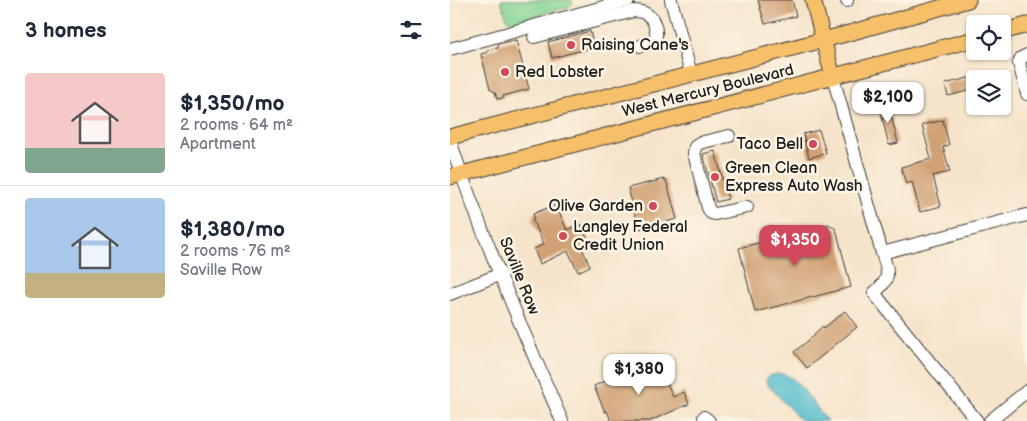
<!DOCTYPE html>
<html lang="en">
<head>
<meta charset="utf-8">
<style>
  :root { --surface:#fff; --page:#f6f6f7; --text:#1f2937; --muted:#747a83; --line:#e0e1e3; --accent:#d1495b }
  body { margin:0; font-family:"Balsamiq Sans",sans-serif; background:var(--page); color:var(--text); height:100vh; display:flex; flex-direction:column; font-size:19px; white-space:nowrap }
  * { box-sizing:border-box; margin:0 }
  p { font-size:16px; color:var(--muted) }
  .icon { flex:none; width:28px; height:28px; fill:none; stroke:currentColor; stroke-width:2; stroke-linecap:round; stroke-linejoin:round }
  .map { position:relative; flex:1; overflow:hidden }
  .panel { display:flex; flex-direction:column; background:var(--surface); width:450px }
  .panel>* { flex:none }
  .fabs { position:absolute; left:516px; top:15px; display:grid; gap:10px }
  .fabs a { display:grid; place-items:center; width:45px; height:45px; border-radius:5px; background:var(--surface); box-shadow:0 1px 4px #0004; font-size:25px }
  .price { position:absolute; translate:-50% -42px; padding:0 11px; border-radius:10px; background:#fff; color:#222; font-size:16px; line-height:32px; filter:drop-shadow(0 1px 2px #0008) }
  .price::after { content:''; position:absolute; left:50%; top:30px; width:15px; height:11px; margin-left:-8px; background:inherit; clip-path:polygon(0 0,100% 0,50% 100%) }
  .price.active { background:var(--accent); color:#fff }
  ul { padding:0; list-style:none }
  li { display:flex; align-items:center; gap:15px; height:125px; padding:0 25px }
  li+li { border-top:1px solid var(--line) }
  li span { display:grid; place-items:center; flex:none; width:140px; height:100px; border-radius:5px; color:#555 }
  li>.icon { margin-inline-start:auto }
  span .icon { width:60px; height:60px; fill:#fffc; stroke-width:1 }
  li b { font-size:21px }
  h2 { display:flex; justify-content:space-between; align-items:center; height:60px; padding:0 25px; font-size:21px }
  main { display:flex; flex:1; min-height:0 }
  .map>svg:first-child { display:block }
</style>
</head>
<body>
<main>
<section class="panel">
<h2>3 homes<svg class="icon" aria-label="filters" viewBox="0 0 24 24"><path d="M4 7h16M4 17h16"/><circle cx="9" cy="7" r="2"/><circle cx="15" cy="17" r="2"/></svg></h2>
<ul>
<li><span style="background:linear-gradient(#f6c9c9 75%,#7fa58c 0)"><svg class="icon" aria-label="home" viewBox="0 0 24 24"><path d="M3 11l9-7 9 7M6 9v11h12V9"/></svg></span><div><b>$1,350/mo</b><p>2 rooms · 64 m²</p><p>Apartment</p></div></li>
<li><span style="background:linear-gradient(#a9c7e8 75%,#c2b280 0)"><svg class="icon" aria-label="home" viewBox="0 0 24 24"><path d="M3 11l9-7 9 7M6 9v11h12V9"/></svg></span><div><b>$1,380/mo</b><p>2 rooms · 76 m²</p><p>Saville Row</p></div></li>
</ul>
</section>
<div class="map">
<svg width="577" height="421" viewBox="0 0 577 421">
  <rect width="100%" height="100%" fill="#fcf5e5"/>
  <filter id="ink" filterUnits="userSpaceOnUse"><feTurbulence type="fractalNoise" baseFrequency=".02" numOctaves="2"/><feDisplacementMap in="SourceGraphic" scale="10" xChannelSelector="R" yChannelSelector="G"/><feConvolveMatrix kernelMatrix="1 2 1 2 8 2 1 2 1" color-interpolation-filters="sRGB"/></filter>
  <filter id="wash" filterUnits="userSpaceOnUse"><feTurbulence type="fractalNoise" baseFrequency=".0096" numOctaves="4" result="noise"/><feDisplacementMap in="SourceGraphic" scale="20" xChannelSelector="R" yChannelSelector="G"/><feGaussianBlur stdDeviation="1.12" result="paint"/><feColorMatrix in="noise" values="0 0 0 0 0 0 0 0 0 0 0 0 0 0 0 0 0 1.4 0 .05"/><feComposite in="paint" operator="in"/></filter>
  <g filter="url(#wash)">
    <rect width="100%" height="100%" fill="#f6e4ca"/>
    <path fill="#87d796" stroke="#527a59" d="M51 0H122C123 3 121 5 119 7L62 22 57 19Z"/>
    <path fill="#50bbcc" stroke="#366c74" d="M327 374C331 374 335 374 338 376 350 381 368 410 377 421H351L317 384 316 380 319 376Z"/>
    <g id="blocks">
      <g fill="#d0a175">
        <polygon points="308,0 342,0 346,16 315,24"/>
        <polygon points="140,31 144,47 102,58 98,42"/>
        <polygon points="66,40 79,89 53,96 54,98 47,99 45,92 40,89 31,54 38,52 38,50 48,48 48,44"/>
        <polygon points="522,77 525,89 498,96 495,84"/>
        <polygon points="438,103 448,143 439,145 429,105"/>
        <polygon points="493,120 499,145 493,147 500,172 483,176 491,206 470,212 462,182 456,184 451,167 481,159 472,125"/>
        <polygon points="369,130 376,153 359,158 353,134"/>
        <polygon points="265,151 278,199 266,202 253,154"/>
        <polygon points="214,179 214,181 216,180 227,219 189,229 178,188"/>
        <polygon points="104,205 105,208 107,207 117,230 131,224 139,242 131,246 140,266 128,272 118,251 90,264 84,249 94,244 82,219 84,218 83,214"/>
        <polygon points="378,224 386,229 401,287 305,312 289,248"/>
        <polygon points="395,311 407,327 357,368 344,352 365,335 364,334 373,326 374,328"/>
        <polygon points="208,361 223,397 234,392 239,404 200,421 161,421 157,411 155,412 144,386 165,377 166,380"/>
      </g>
    </g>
  </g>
  <g filter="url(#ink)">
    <use href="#blocks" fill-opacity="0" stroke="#3d3a36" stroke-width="1"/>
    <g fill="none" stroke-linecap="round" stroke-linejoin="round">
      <defs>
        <g id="minor">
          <polyline points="221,0 241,74"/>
          <polyline points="397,0 397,1"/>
          <path d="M84 37 184 11C189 11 195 12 199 16 205 21 210 37 202 42 199 44 193 45 190 46"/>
          <polyline points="0,49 179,0"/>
          <polyline points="577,55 571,58 569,63 577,94"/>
          <polyline points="383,77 432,253"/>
          <polyline points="279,136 249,143 245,147 244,153 258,208 261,213 265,214 297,207"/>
          <path d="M0 141C32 236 72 329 112 421"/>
          <polyline points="0,294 51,274"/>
          <polyline points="254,417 259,421"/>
          <path d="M527 421 424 293C442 278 438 272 432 253L577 215"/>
          <polyline points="540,421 577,391"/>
        </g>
        <g id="major">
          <polyline points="363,0 383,77"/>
          <polyline points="552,32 577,25"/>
          <polyline points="0,137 392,35 518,0"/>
          <polyline points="0,177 525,39"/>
        </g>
      </defs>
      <use href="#minor" stroke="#3d3a36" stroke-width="14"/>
      <use href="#major" stroke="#3d3a36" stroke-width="17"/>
      <use href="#minor" stroke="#fff" stroke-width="12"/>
      <use href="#major" stroke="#f6c06b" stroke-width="15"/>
    </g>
  </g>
  <g fill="#d1495b" stroke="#fcf5e5" stroke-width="2">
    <circle cx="121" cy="45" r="5"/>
    <circle cx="55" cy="72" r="5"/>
    <circle cx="363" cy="144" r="5"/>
    <circle cx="265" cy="177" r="5"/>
    <circle cx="203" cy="206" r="5"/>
    <circle cx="113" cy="236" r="5"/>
  </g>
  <g text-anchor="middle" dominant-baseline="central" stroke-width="5" stroke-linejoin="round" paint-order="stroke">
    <g font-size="16" fill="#1c1c1c" stroke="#fcf5e5" text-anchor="start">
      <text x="131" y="45">Raising Cane's</text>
      <text x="65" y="72">Red Lobster</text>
      <text x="353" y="144" text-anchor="end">Taco Bell</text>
      <text x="275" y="168">Green Clean<tspan x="275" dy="18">Express Auto Wash</tspan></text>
      <text x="193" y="206" text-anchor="end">Olive Garden</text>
      <text x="123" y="227">Langley Federal<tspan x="123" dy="18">Credit Union</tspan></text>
    </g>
    <g font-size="16" fill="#1c1c1c" stroke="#fcf5e5">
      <text transform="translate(258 91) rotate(-14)">West Mercury Boulevard</text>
      <text transform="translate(69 276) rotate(68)">Saville Row</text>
    </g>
  </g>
</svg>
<div class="fabs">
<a><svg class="icon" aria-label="locate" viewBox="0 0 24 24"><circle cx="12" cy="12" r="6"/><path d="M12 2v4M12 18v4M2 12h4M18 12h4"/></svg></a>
<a><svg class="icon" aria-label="layers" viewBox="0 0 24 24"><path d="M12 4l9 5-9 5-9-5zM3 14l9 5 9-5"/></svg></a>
</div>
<b class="price" style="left:438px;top:124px">$2,100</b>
<b class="price active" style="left:345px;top:267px">$1,350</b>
<b class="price" style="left:189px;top:396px">$1,380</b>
</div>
</main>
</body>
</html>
